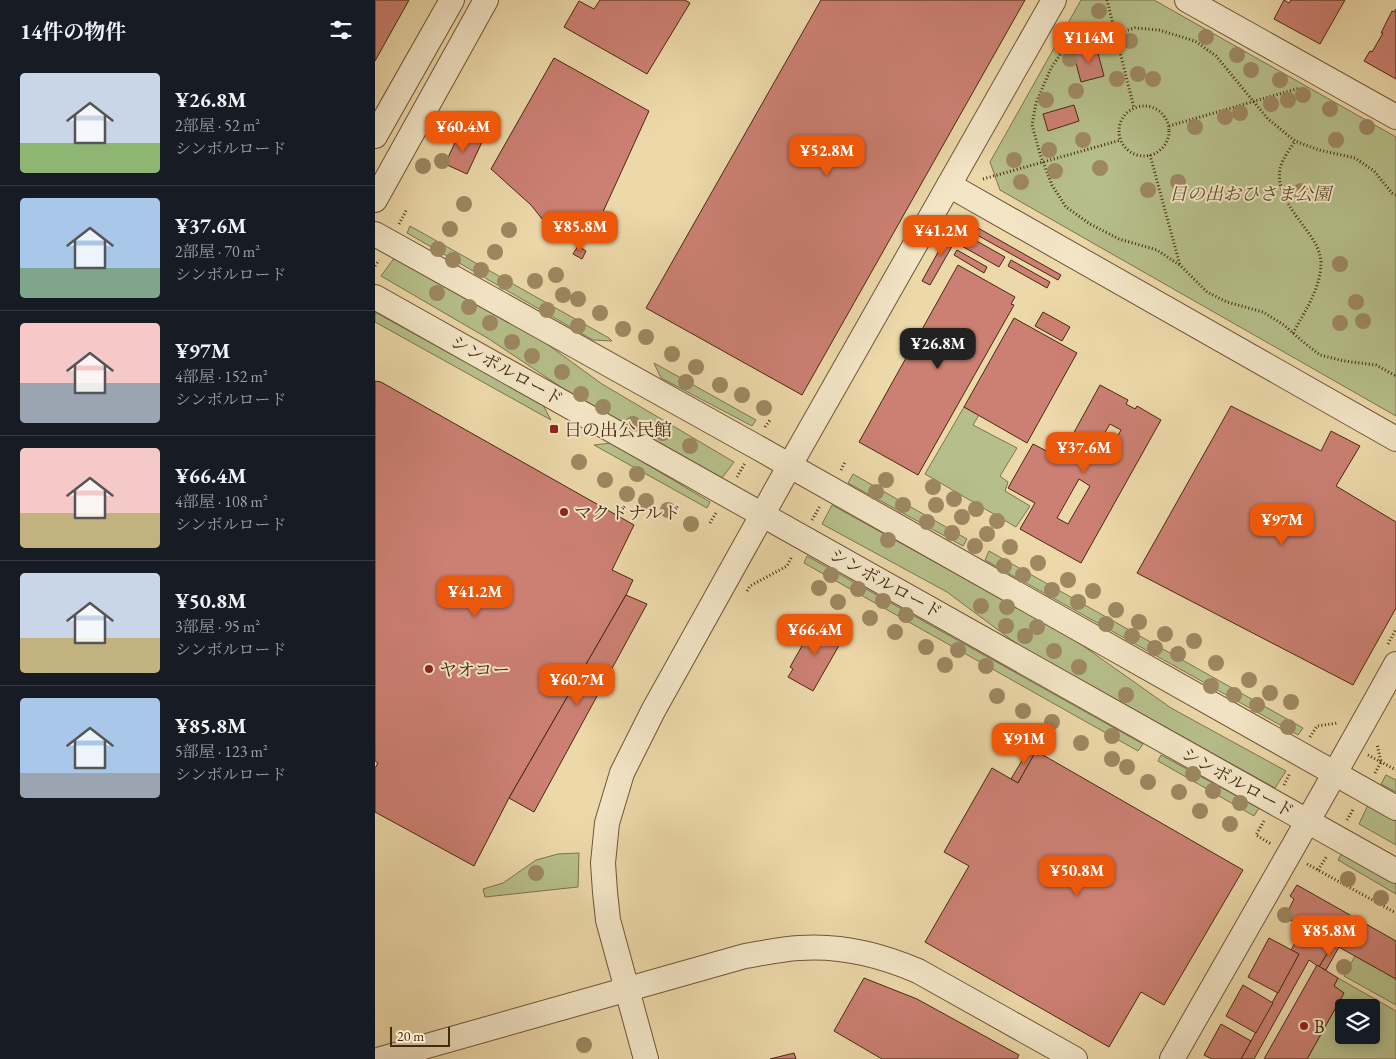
<!DOCTYPE html>
<html lang="ja">
<head>
<meta charset="utf-8">
<style>
  :root { --surface:#171b24; --page:#20242c; --text:#f1f3f6; --muted:#9ea1a6; --line:#363941; --accent:#ea580c }
  body { margin:0; font-family:"EB Garamond","Noto Serif JP",serif; background:var(--page); color:var(--text); height:100vh; display:flex; flex-direction:column; font-size:19px; white-space:nowrap }
  * { box-sizing:border-box; margin:0 }
  p { font-size:16px; color:var(--muted) }
  .icon { flex:none; width:28px; height:28px; fill:none; stroke:currentColor; stroke-width:2; stroke-linecap:round; stroke-linejoin:round }
  .map { position:relative; flex:1; overflow:hidden }
  .details { display:flex; flex-direction:column; background:var(--surface); width:375px }
  .details>* { flex:none }
  .buttons { position:absolute; left:960px; top:999px; display:grid; gap:10px }
  .buttons a { display:grid; place-items:center; width:45px; height:45px; border-radius:5px; background:var(--surface); box-shadow:0 2px 12px #0003; font-size:25px }
  .scale { position:absolute; left:15px; bottom:12px; width:60px; box-sizing:border-box; padding-left:5px; border:2px solid #47290f; border-top:0; font-size:14px; line-height:18px; white-space:nowrap; color:#47290f; -webkit-text-stroke:4px #f3e6c7; paint-order:stroke }
  .price { position:absolute; translate:-50% -42px; padding:0 11px; border-radius:10px; background:var(--accent); color:#fff; font-size:16px; line-height:32px; filter:drop-shadow(0 1px 2px #0008) }
  .price::after { content:''; position:absolute; left:50%; top:30px; width:15px; height:11px; margin-left:-8px; background:inherit; clip-path:polygon(0 0,100% 0,50% 100%) }
  .price.current { background:#222; color:#fff }
  ul { padding:0; list-style:none }
  li { display:flex; align-items:center; gap:15px; height:125px; padding:0 20px }
  li+li { border-top:1px solid var(--line) }
  li span { display:grid; place-items:center; flex:none; width:140px; height:100px; border-radius:5px; color:#555 }
  li>.icon { margin-inline-start:auto }
  span .icon { width:60px; height:60px; fill:#fffc; stroke-width:1 }
  li b { font-size:21px }
  h2 { display:flex; justify-content:space-between; align-items:center; height:60px; padding:0 20px; font-size:21px }
  main { display:flex; flex:1; min-height:0 }
  .map>svg:first-child { display:block }
</style>
</head>
<body>
<main>
<section class="details">
<h2>14件の物件<svg class="icon" aria-label="filters" viewBox="0 0 24 24"><path d="M4 7h16M4 17h16"/><circle cx="9" cy="7" r="2"/><circle cx="15" cy="17" r="2"/></svg></h2>
<ul>
<li><span style="background:linear-gradient(#c9d6e8 70%,#8fb573 0)"><svg class="icon" aria-label="home" viewBox="0 0 24 24"><path d="M3 11l9-7 9 7M6 9v11h12V9"/></svg></span><div><b>¥26.8M</b><p>2部屋 · 52 m²</p><p>シンボルロード</p></div></li>
<li><span style="background:linear-gradient(#a9c7e8 70%,#7fa58c 0)"><svg class="icon" aria-label="home" viewBox="0 0 24 24"><path d="M3 11l9-7 9 7M6 9v11h12V9"/></svg></span><div><b>¥37.6M</b><p>2部屋 · 70 m²</p><p>シンボルロード</p></div></li>
<li><span style="background:linear-gradient(#f6c9c9 60%,#9aa5b1 0)"><svg class="icon" aria-label="home" viewBox="0 0 24 24"><path d="M3 11l9-7 9 7M6 9v11h12V9"/></svg></span><div><b>¥97M</b><p>4部屋 · 152 m²</p><p>シンボルロード</p></div></li>
<li><span style="background:linear-gradient(#f6c9c9 65%,#c2b280 0)"><svg class="icon" aria-label="home" viewBox="0 0 24 24"><path d="M3 11l9-7 9 7M6 9v11h12V9"/></svg></span><div><b>¥66.4M</b><p>4部屋 · 108 m²</p><p>シンボルロード</p></div></li>
<li><span style="background:linear-gradient(#c9d6e8 65%,#c2b280 0)"><svg class="icon" aria-label="home" viewBox="0 0 24 24"><path d="M3 11l9-7 9 7M6 9v11h12V9"/></svg></span><div><b>¥50.8M</b><p>3部屋 · 95 m²</p><p>シンボルロード</p></div></li>
<li><span style="background:linear-gradient(#a9c7e8 75%,#9aa5b1 0)"><svg class="icon" aria-label="home" viewBox="0 0 24 24"><path d="M3 11l9-7 9 7M6 9v11h12V9"/></svg></span><div><b>¥85.8M</b><p>5部屋 · 123 m²</p><p>シンボルロード</p></div></li>
</ul>
</section>
<div class="map">
<svg width="1021" height="1059" viewBox="0 0 1021 1059">
  <rect width="100%" height="100%" fill="#ecd8a9"/>
  <filter id="stains"><feTurbulence type="fractalNoise" baseFrequency=".004" numOctaves="4"/><feColorMatrix values="0 0 0 0 .2 0 0 0 0 .09 0 0 0 0 .02 0 0 0 .5 -.17"/></filter>
  <radialGradient id="worn" r=".72"><stop offset=".6" stop-color="#630" stop-opacity="0"/><stop offset="1" stop-color="#630" stop-opacity=".3"/></radialGradient>
  <g fill="#b6bf8a" stroke="#7e744c" fill-rule="evenodd">
    <polygon points="706,0 779,0 1021,137 1021,416 625,190 615,162"/>
    <polygon points="35,226 234,338 237,341 218,340 32,233"/>
    <polygon points="20,257 165,339 227,384 359,462 347,478 189,389 114,339 6,276"/>
    <polygon points="0,312 168,405 176,420 0,322"/>
    <polygon points="279,363 381,420 377,426 286,378"/>
    <polygon points="589,407 604,415 598,425 642,448 625,476 633,482 630,491 655,506 641,527 550,474"/>
    <polygon points="236,443 335,502 332,508 219,445"/>
    <polygon points="478,474 592,539 588,546 473,483"/>
    <polygon points="457,505 697,638 796,708 911,771 900,788 642,644 572,592 447,524"/>
    <polygon points="614,551 928,728 923,735 610,560"/>
    <polygon points="432,556 768,744 763,751 429,563"/>
    <polygon points="786,755 884,808 879,816 783,761"/>
    <polygon points="1011,775 1021,780 1021,792 1006,784"/>
    <polygon points="993,805 1021,821 1021,845 984,824"/>
    <polygon points="204,853 203,887 110,897 108,889 128,883 161,860 183,854"/>
    <polygon points="967,853 1021,884 1021,894 963,860"/>
    <polygon points="980,956 1021,979 1021,1005 969,976"/>
    <path d="M963 978 1021 1011V1059H932L969 993 959 986ZM969 1008H996V1035H969Z"/>
  </g>
  <g fill="#cc8073" stroke="#47290f" fill-rule="evenodd">
    <polygon points="0,0 34,0 0,61"/>
    <polygon points="225,0 310,0 315,3 272,74 189,27 204,1 219,9"/>
    <polygon points="446,0 650,0 427,395 271,308"/>
    <polygon points="909,0 914,3 916,0 970,0 945,44 899,19"/>
    <polygon points="1021,9 1021,79 989,61 995,51 997,52 1008,33 1006,33 1017,11 1019,12"/>
    <polygon points="721,46 729,76 706,82 698,52"/>
    <polygon points="179,58 274,111 222,225 201,237 176,230 156,205 116,169"/>
    <polygon points="699,105 704,121 673,131 668,114"/>
    <polygon points="107,128 113,132 107,141 101,137"/>
    <polygon points="85,132 107,142 92,174 70,164"/>
    <polygon points="596,224 686,275 683,280 593,230"/>
    <polygon points="576,229 584,234 555,285 547,281"/>
    <polygon points="591,235 630,257 624,267 585,245"/>
    <polygon points="203,246 211,251 207,259 198,254"/>
    <polygon points="582,250 612,267 609,273 579,255"/>
    <polygon points="636,260 675,282 672,288 633,266"/>
    <polygon points="583,265 640,297 636,304 639,305 543,475 484,442"/>
    <polygon points="668,312 695,327 687,341 660,326"/>
    <polygon points="639,318 702,353 652,443 589,407"/>
    <polygon points="0,381 6,382 259,525 237,570 258,580 251,595 134,798 99,866 0,812 0,768 3,763 0,761"/>
    <path d="M725 385 753 400 751 404 760 409 762 406 786 420 706 563 645 529 660 503 633 488 658 444 685 458ZM735 424 746 430 730 459 719 451ZM704 479 715 486 693 524 682 518Z"/>
    <polygon points="856,406 946,451 956,431 985,446 961,486 1021,522 1021,608 978,685 762,573"/>
    <polygon points="251,595 272,604 159,812 134,798"/>
    <polygon points="440,623 452,630 454,626 470,635 438,691 413,677 418,669 415,667"/>
    <polygon points="655,747 661,751 643,783 636,779"/>
    <polygon points="661,751 868,870 789,1005 766,992 734,1047 550,942 594,866 569,852 617,768 643,783"/>
    <polygon points="922,885 1021,941 1021,979 910,917 919,899 915,896"/>
    <polygon points="929,927 958,944 944,967 934,960 879,1059 866,1059 924,954 916,950"/>
    <polygon points="894,938 924,954 903,993 873,977"/>
    <polygon points="958,944 964,947 951,970 944,967"/>
    <polygon points="942,965 963,978 959,986 969,993 932,1059 889,1059"/>
    <polygon points="489,978 542,999 644,1055 642,1059 507,1059 459,1031"/>
    <polygon points="868,985 898,1003 881,1033 851,1016"/>
    <polygon points="846,1024 876,1041 866,1059 837,1059 829,1055"/>
    <polygon points="419,1053 421,1059 395,1059"/>
  </g>
  <g fill="none" stroke-linecap="round" stroke-linejoin="round">
    <defs>
      <g id="minor">
        <polyline points="812,0 1021,117"/>
        <polyline points="0,136 77,0"/>
        <polyline points="574,185 1021,439"/>
        <polyline points="0,200 111,0"/>
        <polyline points="0,234 380,446 1021,808"/>
        <polyline points="0,297 1021,871"/>
        <path d="M6 1059 370 956C388 953 406 949 424 948 464 945 506 955 543 971L700 1059"/>
        <polyline points="271,1059 233,920 230,892 228,863 232,823 247,773 278,711 415,465 679,0"/>
        <path d="M797 1059C872 927 948 796 1021 664"/>
      </g>
    </defs>
    <use href="#minor" stroke="#705536" stroke-width="26"/>
    <g stroke="#47290f" stroke-width="3" stroke-dasharray="1 2.5" stroke-linecap="butt">
      <polyline points="732,0 759,108"/>
      <circle cx="769" cy="131" r="25"/>
      <polyline points="794,126 925,88"/>
      <polyline points="775,155 805,265"/>
      <polyline points="608,179 746,140"/>
      <polyline points="1021,195 1017,193 999,171 980,158 944,150 920,141 893,119 841,56 820,41 784,30 760,28 709,42 687,52 676,68 661,103 657,125 665,154 677,185 691,207 715,224 744,239 782,250 806,266 832,292 852,302 888,312 909,325 927,341 945,355 969,361 1001,365 1021,376"/>
      <polyline points="24,224 32,209"/>
      <polyline points="0,266 4,260"/>
      <path d="M918 333C930 311 946 288 946 262 945 250 939 240 932 231 919 212 901 193 905 169 907 159 915 149 920 141"/>
      <polyline points="390,427 395,420"/>
      <polyline points="466,470 470,462"/>
      <polyline points="362,477 370,463"/>
      <polyline points="437,520 445,506"/>
      <polyline points="335,523 341,513"/>
      <polyline points="372,591 375,586 412,566 417,556"/>
      <polyline points="1013,644 1021,629"/>
      <polyline points="935,737 942,726 963,723"/>
      <polyline points="993,755 1021,770"/>
      <polyline points="1000,773 1006,762 1002,744"/>
      <polyline points="909,785 915,773"/>
      <polyline points="972,820 979,808"/>
      <polyline points="889,821 881,835 896,844"/>
      <polyline points="932,864 1021,913"/>
      <polyline points="943,870 952,856"/>
    </g>
    <use href="#minor" stroke="#f3e6c7" stroke-width="24"/>
  </g>
  <g fill="#9d8862">
    <circle cx="724" cy="11" r="8"/>
    <circle cx="831" cy="37" r="8"/>
    <circle cx="755" cy="41" r="8"/>
    <circle cx="733" cy="45" r="8"/>
    <circle cx="862" cy="55" r="8"/>
    <circle cx="695" cy="59" r="8"/>
    <circle cx="876" cy="70" r="8"/>
    <circle cx="763" cy="74" r="8"/>
    <circle cx="742" cy="79" r="8"/>
    <circle cx="778" cy="79" r="8"/>
    <circle cx="905" cy="80" r="8"/>
    <circle cx="701" cy="91" r="8"/>
    <circle cx="928" cy="95" r="8"/>
    <circle cx="671" cy="100" r="8"/>
    <circle cx="913" cy="100" r="8"/>
    <circle cx="896" cy="104" r="8"/>
    <circle cx="955" cy="109" r="8"/>
    <circle cx="865" cy="113" r="8"/>
    <circle cx="850" cy="117" r="8"/>
    <circle cx="820" cy="127" r="8"/>
    <circle cx="992" cy="127" r="8"/>
    <circle cx="708" cy="140" r="8"/>
    <circle cx="961" cy="140" r="8"/>
    <circle cx="674" cy="150" r="8"/>
    <circle cx="639" cy="160" r="8"/>
    <circle cx="67" cy="161" r="8"/>
    <circle cx="48" cy="166" r="8"/>
    <circle cx="725" cy="168" r="8"/>
    <circle cx="680" cy="171" r="8"/>
    <circle cx="646" cy="182" r="8"/>
    <circle cx="803" cy="182" r="8"/>
    <circle cx="773" cy="190" r="8"/>
    <circle cx="926" cy="191" r="8"/>
    <circle cx="89" cy="204" r="8"/>
    <circle cx="75" cy="229" r="8"/>
    <circle cx="134" cy="230" r="8"/>
    <circle cx="63" cy="249" r="8"/>
    <circle cx="120" cy="252" r="8"/>
    <circle cx="78" cy="260" r="8"/>
    <circle cx="965" cy="264" r="8"/>
    <circle cx="106" cy="270" r="8"/>
    <circle cx="181" cy="275" r="8"/>
    <circle cx="160" cy="281" r="8"/>
    <circle cx="130" cy="282" r="8"/>
    <circle cx="62" cy="293" r="8"/>
    <circle cx="188" cy="295" r="8"/>
    <circle cx="203" cy="299" r="8"/>
    <circle cx="981" cy="302" r="8"/>
    <circle cx="94" cy="307" r="8"/>
    <circle cx="172" cy="310" r="8"/>
    <circle cx="225" cy="313" r="8"/>
    <circle cx="988" cy="321" r="8"/>
    <circle cx="115" cy="323" r="8"/>
    <circle cx="965" cy="323" r="8"/>
    <circle cx="203" cy="326" r="8"/>
    <circle cx="248" cy="329" r="8"/>
    <circle cx="271" cy="337" r="8"/>
    <circle cx="137" cy="342" r="8"/>
    <circle cx="297" cy="354" r="8"/>
    <circle cx="157" cy="356" r="8"/>
    <circle cx="321" cy="367" r="8"/>
    <circle cx="187" cy="372" r="8"/>
    <circle cx="311" cy="382" r="8"/>
    <circle cx="345" cy="385" r="8"/>
    <circle cx="206" cy="394" r="8"/>
    <circle cx="367" cy="395" r="8"/>
    <circle cx="228" cy="407" r="8"/>
    <circle cx="389" cy="408" r="8"/>
    <circle cx="258" cy="424" r="8"/>
    <circle cx="288" cy="433" r="8"/>
    <circle cx="315" cy="446" r="8"/>
    <circle cx="204" cy="462" r="8"/>
    <circle cx="262" cy="474" r="8"/>
    <circle cx="230" cy="480" r="8"/>
    <circle cx="511" cy="480" r="8"/>
    <circle cx="558" cy="487" r="8"/>
    <circle cx="501" cy="492" r="8"/>
    <circle cx="252" cy="494" r="8"/>
    <circle cx="579" cy="499" r="8"/>
    <circle cx="271" cy="501" r="8"/>
    <circle cx="528" cy="505" r="8"/>
    <circle cx="561" cy="505" r="8"/>
    <circle cx="601" cy="509" r="8"/>
    <circle cx="293" cy="510" r="8"/>
    <circle cx="587" cy="517" r="8"/>
    <circle cx="622" cy="521" r="8"/>
    <circle cx="552" cy="522" r="8"/>
    <circle cx="316" cy="524" r="8"/>
    <circle cx="577" cy="533" r="8"/>
    <circle cx="612" cy="534" r="8"/>
    <circle cx="513" cy="540" r="8"/>
    <circle cx="600" cy="546" r="8"/>
    <circle cx="635" cy="547" r="8"/>
    <circle cx="663" cy="563" r="8"/>
    <circle cx="629" cy="566" r="8"/>
    <circle cx="456" cy="575" r="8"/>
    <circle cx="648" cy="575" r="8"/>
    <circle cx="693" cy="580" r="8"/>
    <circle cx="444" cy="588" r="8"/>
    <circle cx="483" cy="589" r="8"/>
    <circle cx="677" cy="590" r="8"/>
    <circle cx="718" cy="591" r="8"/>
    <circle cx="508" cy="601" r="8"/>
    <circle cx="463" cy="602" r="8"/>
    <circle cx="703" cy="602" r="8"/>
    <circle cx="606" cy="606" r="8"/>
    <circle cx="632" cy="607" r="8"/>
    <circle cx="741" cy="610" r="8"/>
    <circle cx="531" cy="615" r="8"/>
    <circle cx="495" cy="618" r="8"/>
    <circle cx="764" cy="622" r="8"/>
    <circle cx="731" cy="624" r="8"/>
    <circle cx="631" cy="626" r="8"/>
    <circle cx="662" cy="627" r="8"/>
    <circle cx="520" cy="632" r="8"/>
    <circle cx="790" cy="634" r="8"/>
    <circle cx="650" cy="636" r="8"/>
    <circle cx="757" cy="636" r="8"/>
    <circle cx="819" cy="641" r="8"/>
    <circle cx="551" cy="647" r="8"/>
    <circle cx="780" cy="648" r="8"/>
    <circle cx="583" cy="650" r="8"/>
    <circle cx="679" cy="651" r="8"/>
    <circle cx="803" cy="654" r="8"/>
    <circle cx="841" cy="663" r="8"/>
    <circle cx="570" cy="665" r="8"/>
    <circle cx="611" cy="666" r="8"/>
    <circle cx="704" cy="667" r="8"/>
    <circle cx="874" cy="680" r="8"/>
    <circle cx="836" cy="686" r="8"/>
    <circle cx="895" cy="693" r="8"/>
    <circle cx="751" cy="695" r="8"/>
    <circle cx="859" cy="695" r="8"/>
    <circle cx="622" cy="696" r="8"/>
    <circle cx="916" cy="702" r="8"/>
    <circle cx="882" cy="705" r="8"/>
    <circle cx="648" cy="711" r="8"/>
    <circle cx="677" cy="722" r="8"/>
    <circle cx="913" cy="727" r="8"/>
    <circle cx="737" cy="736" r="8"/>
    <circle cx="706" cy="743" r="8"/>
    <circle cx="737" cy="759" r="8"/>
    <circle cx="752" cy="767" r="8"/>
    <circle cx="818" cy="774" r="8"/>
    <circle cx="773" cy="782" r="8"/>
    <circle cx="838" cy="791" r="8"/>
    <circle cx="804" cy="792" r="8"/>
    <circle cx="865" cy="803" r="8"/>
    <circle cx="825" cy="811" r="8"/>
    <circle cx="855" cy="824" r="8"/>
    <circle cx="161" cy="873" r="8"/>
    <circle cx="973" cy="879" r="8"/>
    <circle cx="1006" cy="898" r="8"/>
    <circle cx="910" cy="915" r="8"/>
    <circle cx="969" cy="967" r="8"/>
    <circle cx="209" cy="1045" r="8"/>
  </g>
  <g fill="#8f2418" stroke="#f3e6c7" stroke-width="2">
    <rect x="174" y="424" width="10" height="10" rx="2.5"/>
    <circle cx="189" cy="512" r="5"/>
    <circle cx="54" cy="669" r="5"/>
    <circle cx="929" cy="1026" r="5"/>
  </g>
  <g text-anchor="middle" dominant-baseline="central" stroke-width="4" stroke-linejoin="round" paint-order="stroke">
    <g font-size="18" font-style="italic" fill="#5d4728" stroke="#f3e6c7">
      <text x="875" y="193">日の出おひさま公園</text>
    </g>
    <g font-size="18" fill="#47290f" stroke="#f3e6c7">
      <text transform="translate(132 370) rotate(29)">シンボルロード</text>
      <text transform="translate(511 583) rotate(29)">シンボルロード</text>
      <text transform="translate(863 782) rotate(29)">シンボルロード</text>
    </g>
    <g font-size="18" fill="#47290f" stroke="#f3e6c7" text-anchor="start">
      <text x="189" y="429">日の出公民館</text>
      <text x="199" y="512">マクドナルド</text>
      <text x="64" y="669">ヤオコー</text>
      <text x="939" y="1026">B</text>
    </g>
  </g>
  <rect width="100%" height="100%" filter="url(#stains)"/>
  <rect width="100%" height="100%" fill="url(#worn)"/>
</svg>
<div class="buttons">
<a><svg class="icon" aria-label="layers" viewBox="0 0 24 24"><path d="M12 4l9 5-9 5-9-5zM3 14l9 5 9-5"/></svg></a>
</div>
<div class="scale">20 m</div>
<b class="price" style="left:714px;top:64px">¥114M</b>
<b class="price" style="left:88px;top:153px">¥60.4M</b>
<b class="price" style="left:452px;top:177px">¥52.8M</b>
<b class="price" style="left:205px;top:253px">¥85.8M</b>
<b class="price" style="left:566px;top:257px">¥41.2M</b>
<b class="price current" style="left:563px;top:370px">¥26.8M</b>
<b class="price" style="left:709px;top:474px">¥37.6M</b>
<b class="price" style="left:907px;top:546px">¥97M</b>
<b class="price" style="left:100px;top:618px">¥41.2M</b>
<b class="price" style="left:440px;top:656px">¥66.4M</b>
<b class="price" style="left:202px;top:706px">¥60.7M</b>
<b class="price" style="left:649px;top:765px">¥91M</b>
<b class="price" style="left:702px;top:897px">¥50.8M</b>
<b class="price" style="left:954px;top:957px">¥85.8M</b>
</div>
</main>
</body>
</html>
